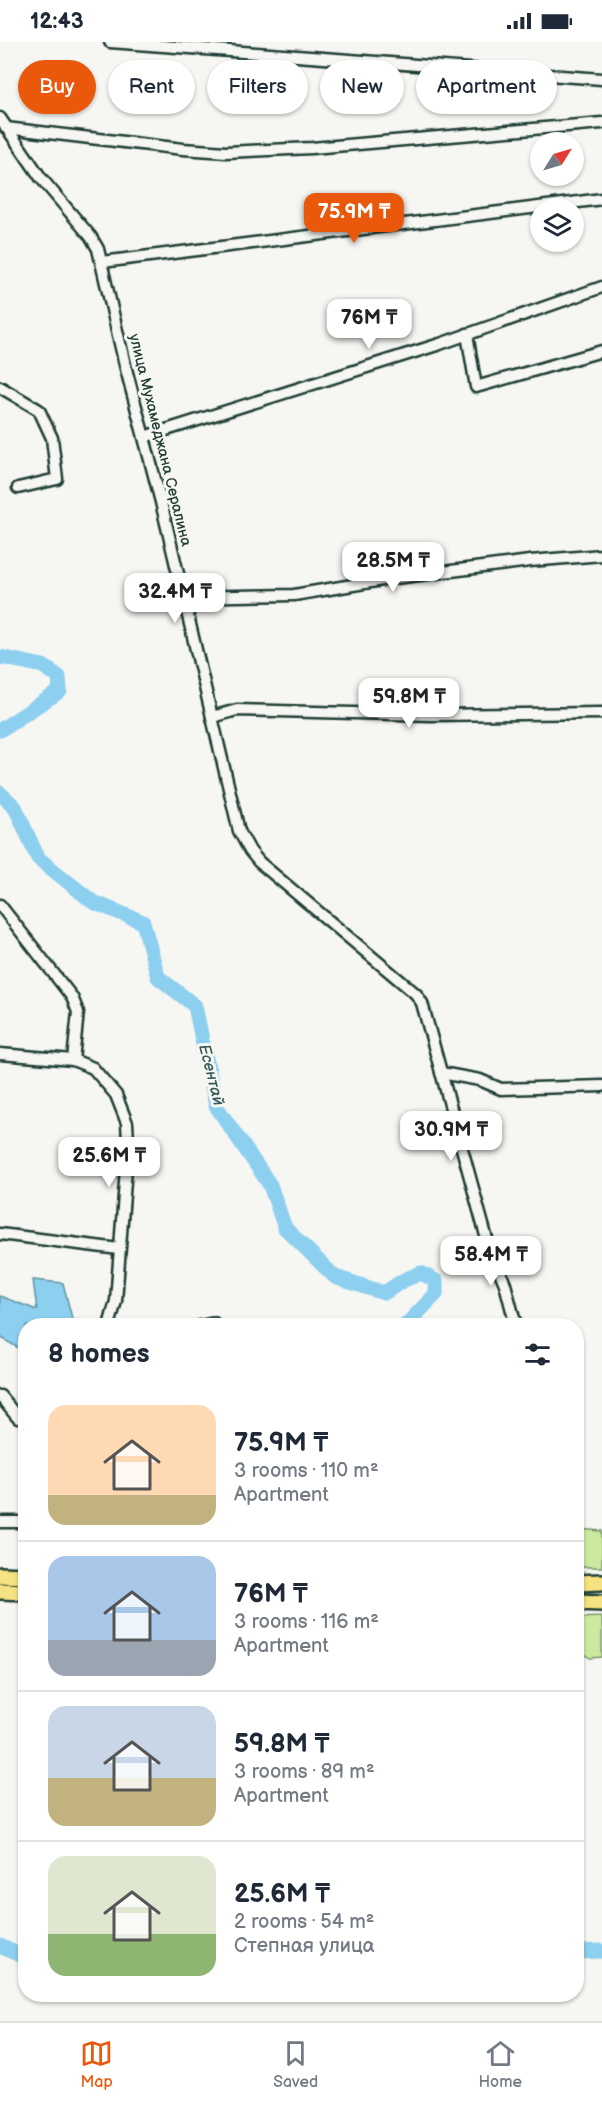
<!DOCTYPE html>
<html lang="en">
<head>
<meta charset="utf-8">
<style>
  :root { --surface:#fff; --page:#f2f2f3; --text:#1f2937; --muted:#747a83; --line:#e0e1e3; --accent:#ea580c }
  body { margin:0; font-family:"Balsamiq Sans",sans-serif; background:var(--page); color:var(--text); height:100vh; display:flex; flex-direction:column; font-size:22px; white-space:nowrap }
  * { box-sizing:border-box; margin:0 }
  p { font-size:20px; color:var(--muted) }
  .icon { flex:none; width:33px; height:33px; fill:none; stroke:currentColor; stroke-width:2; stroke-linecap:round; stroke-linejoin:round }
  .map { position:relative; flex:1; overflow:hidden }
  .drawer { position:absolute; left:18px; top:1276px; width:566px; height:684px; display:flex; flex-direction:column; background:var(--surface); border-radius:24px; box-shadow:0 2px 4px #0004 }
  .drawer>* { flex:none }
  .top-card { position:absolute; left:18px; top:18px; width:567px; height:54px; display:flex; gap:12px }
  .needle { width:39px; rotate:53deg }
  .tools { position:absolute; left:530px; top:90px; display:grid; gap:12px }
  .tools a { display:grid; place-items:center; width:54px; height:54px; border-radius:50%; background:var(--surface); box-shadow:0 2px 4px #0004; font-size:30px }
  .price { position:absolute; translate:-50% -51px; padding:0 14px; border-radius:12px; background:#fff; color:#222; font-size:20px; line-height:39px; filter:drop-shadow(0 2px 3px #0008) }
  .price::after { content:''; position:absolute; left:50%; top:36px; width:18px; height:14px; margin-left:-9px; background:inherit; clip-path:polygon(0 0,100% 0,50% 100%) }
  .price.current { background:var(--accent); color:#fff }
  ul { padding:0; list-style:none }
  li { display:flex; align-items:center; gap:18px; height:150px; padding:0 30px }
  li+li { border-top:2px solid var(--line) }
  li span { display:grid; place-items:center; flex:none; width:168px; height:120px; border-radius:18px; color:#555 }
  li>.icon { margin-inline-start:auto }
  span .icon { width:72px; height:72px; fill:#fffc; stroke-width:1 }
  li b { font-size:26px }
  h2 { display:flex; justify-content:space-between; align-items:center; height:72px; padding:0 30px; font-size:26px }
  .chip { padding:0 21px; border-radius:27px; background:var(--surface); box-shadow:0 2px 4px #0004; font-size:21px; line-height:54px }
  .chip.current { background:var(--accent); color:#fff }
  .status { display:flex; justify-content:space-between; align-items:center; height:42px; padding:0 30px; background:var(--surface); direction:ltr }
  .status svg { height:16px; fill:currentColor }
  .menu { display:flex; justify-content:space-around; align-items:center; height:84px; border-top:2px solid var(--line); background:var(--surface); font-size:16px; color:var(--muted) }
  .menu a { display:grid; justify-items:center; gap:3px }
  .menu .current { color:var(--accent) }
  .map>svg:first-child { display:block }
</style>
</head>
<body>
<div class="status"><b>12:43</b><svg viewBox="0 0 49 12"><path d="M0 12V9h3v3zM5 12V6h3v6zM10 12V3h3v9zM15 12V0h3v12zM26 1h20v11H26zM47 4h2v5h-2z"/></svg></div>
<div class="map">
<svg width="602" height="1979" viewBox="0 0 602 1979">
  <rect width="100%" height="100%" fill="#f6f6f2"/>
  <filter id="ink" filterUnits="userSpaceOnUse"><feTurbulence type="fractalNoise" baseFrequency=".0167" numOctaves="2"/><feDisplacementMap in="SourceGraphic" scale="12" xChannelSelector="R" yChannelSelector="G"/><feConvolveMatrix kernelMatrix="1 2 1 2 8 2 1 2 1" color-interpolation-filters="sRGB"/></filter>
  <g filter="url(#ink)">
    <g fill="#cde9a0" stroke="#76936a" stroke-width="1.5">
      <polygon points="576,1487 602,1489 602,1525 576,1525"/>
      <polygon points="602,1575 602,1615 590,1616 576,1605 576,1576"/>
    </g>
    <polygon fill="#8dcfef" stroke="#6195a4" stroke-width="1.5" points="33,1238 63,1241 74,1284 26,1284 25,1310 0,1295 0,1254 37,1268"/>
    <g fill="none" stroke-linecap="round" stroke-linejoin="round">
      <g stroke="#8dcfef" stroke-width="15">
        <polyline points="0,615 43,624 59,635 60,649 0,688"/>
        <polyline points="0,751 15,765 38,816 93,860 143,880 158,935 195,964 216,1064 270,1143 285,1186 335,1235 384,1251 404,1238 421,1231 436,1239 436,1252 405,1284"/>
        <polyline points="0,1904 26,1916"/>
        <polyline points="576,1910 602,1909"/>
      </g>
      <defs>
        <g id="minor">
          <polyline points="110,0 602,37"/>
          <polyline points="0,76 41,136 91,195 98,207 125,323 161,460 239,789 250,809 259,820 416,952 422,961 488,1201 505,1242 516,1284"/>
          <polyline points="6,86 183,107 226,110 312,106 602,81"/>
          <polyline points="102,220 602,157"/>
          <polyline points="467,292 476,345 602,309"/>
          <polyline points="0,345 39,368 52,396 57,437 18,446"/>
          <polyline points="144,395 440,302 602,245"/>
          <polyline points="183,555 294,553 388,537 530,519 602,513"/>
          <polyline points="212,675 237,668 431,673 602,671"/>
          <polyline points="0,863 72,955 78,970 73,1018"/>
          <polyline points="0,1012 73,1018 93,1026 116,1053 127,1081 128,1099 116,1259 109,1284"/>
          <polyline points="441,1031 480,1038 501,1047 602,1044"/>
          <polyline points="0,1192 119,1207"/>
          <polyline points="200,1284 214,1281"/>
          <polyline points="0,1354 18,1376"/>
          <polyline points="0,1480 26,1480"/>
        </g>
        <g id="highway">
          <polyline points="0,1533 26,1534"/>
          <polyline points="576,1541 602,1540"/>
          <polyline points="0,1549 26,1550"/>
          <polyline points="576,1560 602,1561"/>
        </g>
      </defs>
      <use href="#minor" stroke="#1f3d34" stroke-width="15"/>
      <use href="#highway" stroke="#1f3d34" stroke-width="20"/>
      <use href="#minor" stroke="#f6f6f2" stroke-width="10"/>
      <use href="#highway" stroke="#f7e281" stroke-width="15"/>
    </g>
  </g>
  <g text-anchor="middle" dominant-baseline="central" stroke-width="6" stroke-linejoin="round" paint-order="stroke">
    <g font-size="15" fill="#1f3d34" stroke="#f6f6f2">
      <text transform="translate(160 398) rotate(76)">улица Мухамеджана Сералина</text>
    </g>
    <g font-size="16" font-style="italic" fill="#355a59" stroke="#f6f6f2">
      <text transform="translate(211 1033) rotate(76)">Есентай</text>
    </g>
  </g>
</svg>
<div class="tools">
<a><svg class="needle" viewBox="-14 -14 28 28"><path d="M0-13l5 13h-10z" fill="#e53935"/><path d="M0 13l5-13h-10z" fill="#747a83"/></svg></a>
<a><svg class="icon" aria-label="layers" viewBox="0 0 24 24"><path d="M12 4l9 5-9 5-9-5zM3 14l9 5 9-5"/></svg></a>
</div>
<b class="price current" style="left:354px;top:202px">75.9M ₸</b>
<b class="price" style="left:369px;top:308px">76M ₸</b>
<b class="price" style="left:393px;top:551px">28.5M ₸</b>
<b class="price" style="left:175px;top:582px">32.4M ₸</b>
<b class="price" style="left:409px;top:687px">59.8M ₸</b>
<b class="price" style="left:451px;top:1120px">30.9M ₸</b>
<b class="price" style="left:109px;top:1146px">25.6M ₸</b>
<b class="price" style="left:491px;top:1245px">58.4M ₸</b>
<div class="top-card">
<a class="chip current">Buy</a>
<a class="chip">Rent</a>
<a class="chip">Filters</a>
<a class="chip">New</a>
<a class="chip">Apartment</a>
</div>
<section class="drawer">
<h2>8 homes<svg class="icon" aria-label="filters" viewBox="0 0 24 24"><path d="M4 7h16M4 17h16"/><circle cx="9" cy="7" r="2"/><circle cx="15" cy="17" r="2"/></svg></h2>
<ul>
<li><span style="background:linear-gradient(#ffd9b3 75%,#c2b280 0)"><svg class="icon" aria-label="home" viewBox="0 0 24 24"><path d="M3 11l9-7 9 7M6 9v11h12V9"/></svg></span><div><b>75.9M ₸</b><p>3 rooms · 110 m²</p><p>Apartment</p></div></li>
<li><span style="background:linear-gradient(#a9c7e8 70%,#9aa5b1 0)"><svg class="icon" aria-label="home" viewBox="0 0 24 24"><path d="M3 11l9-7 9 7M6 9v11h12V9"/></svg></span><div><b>76M ₸</b><p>3 rooms · 116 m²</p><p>Apartment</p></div></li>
<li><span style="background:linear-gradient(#c9d6e8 60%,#c2b280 0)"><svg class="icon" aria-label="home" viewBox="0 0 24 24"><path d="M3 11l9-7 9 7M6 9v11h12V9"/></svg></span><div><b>59.8M ₸</b><p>3 rooms · 89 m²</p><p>Apartment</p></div></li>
<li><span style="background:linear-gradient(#dfe7d0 65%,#8fb573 0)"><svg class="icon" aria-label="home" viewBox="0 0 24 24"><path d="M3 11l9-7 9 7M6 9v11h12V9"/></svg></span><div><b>25.6M ₸</b><p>2 rooms · 54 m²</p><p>Степная улица</p></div></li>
</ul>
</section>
</div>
<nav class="menu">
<a class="current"><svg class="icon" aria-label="map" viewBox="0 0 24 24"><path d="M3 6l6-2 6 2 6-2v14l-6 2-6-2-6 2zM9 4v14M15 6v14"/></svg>Map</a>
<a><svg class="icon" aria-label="saved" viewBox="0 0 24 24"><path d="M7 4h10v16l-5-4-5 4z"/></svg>Saved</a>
<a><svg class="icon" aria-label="home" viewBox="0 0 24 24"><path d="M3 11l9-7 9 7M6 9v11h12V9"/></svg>Home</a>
</nav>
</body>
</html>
